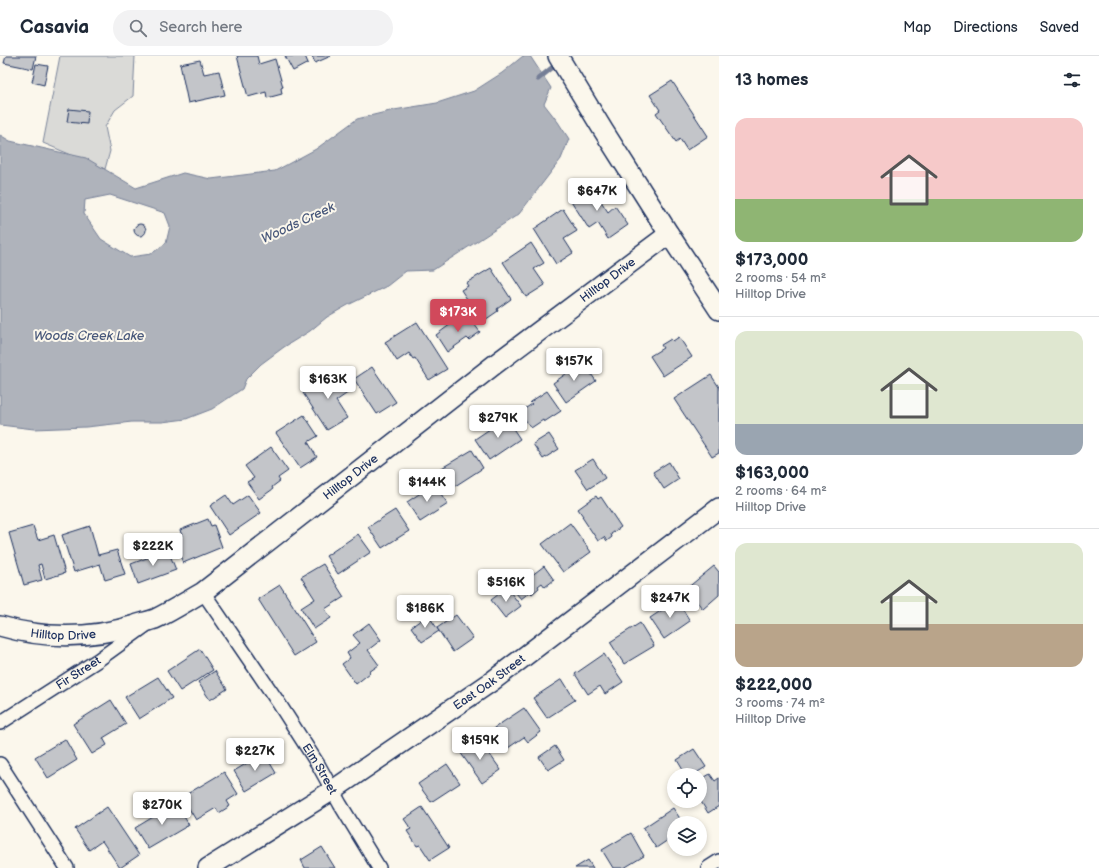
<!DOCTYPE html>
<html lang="en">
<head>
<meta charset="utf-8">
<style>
  :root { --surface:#fff; --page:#f2f2f3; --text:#1f2937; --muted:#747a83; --line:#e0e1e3; --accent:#d1495b }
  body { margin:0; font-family:"Balsamiq Sans",sans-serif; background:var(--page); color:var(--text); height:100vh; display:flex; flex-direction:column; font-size:15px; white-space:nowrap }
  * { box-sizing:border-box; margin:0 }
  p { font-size:13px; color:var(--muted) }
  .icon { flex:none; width:22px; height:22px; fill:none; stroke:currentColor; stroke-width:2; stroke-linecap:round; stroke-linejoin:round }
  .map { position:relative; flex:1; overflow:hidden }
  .side { display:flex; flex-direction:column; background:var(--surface); width:380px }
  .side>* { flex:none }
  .buttons { position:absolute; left:667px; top:712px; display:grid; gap:8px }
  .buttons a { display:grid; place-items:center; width:40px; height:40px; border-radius:50%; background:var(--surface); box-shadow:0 2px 6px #0003; font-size:20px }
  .price { position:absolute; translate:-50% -34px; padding:0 9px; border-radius:4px; background:#fff; color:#222; font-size:13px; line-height:26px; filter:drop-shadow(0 1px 2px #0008) }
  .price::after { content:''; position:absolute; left:50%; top:24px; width:12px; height:9px; margin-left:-6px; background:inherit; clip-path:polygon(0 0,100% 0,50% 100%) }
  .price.active { background:var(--accent); color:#fff }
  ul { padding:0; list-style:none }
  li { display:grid; align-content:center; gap:8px; height:212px; padding:0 16px }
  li+li { border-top:1px solid var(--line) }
  li span { display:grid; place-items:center; height:124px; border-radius:12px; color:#555 }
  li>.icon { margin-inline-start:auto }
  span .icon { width:72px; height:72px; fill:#fffc; stroke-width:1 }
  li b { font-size:17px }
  h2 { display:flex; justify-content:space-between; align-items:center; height:48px; padding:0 16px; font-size:17px }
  header { display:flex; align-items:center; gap:24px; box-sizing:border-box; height:56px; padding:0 20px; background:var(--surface); border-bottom:1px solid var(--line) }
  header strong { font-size:19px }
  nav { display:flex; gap:22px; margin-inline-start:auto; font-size:14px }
  .search { width:280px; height:36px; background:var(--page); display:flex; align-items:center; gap:10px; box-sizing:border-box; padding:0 14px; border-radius:22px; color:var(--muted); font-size:15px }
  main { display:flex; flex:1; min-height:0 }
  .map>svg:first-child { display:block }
</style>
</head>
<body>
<header>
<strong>Casavia</strong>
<div class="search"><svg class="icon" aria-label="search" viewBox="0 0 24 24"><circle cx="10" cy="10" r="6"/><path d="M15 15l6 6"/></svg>Search here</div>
<nav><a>Map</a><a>Directions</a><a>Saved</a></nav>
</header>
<main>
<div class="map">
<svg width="719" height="812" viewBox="0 0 719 812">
  <rect width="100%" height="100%" fill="#fbf7ec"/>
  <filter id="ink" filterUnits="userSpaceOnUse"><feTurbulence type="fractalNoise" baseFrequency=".025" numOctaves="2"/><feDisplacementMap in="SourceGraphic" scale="8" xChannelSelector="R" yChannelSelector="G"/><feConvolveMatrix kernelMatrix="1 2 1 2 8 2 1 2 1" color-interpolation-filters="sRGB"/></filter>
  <g filter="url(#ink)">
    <polygon fill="#dadad7" stroke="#7a849a" points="60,0 135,0 133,40 115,54 105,71 110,95 105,113 43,87"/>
    <path fill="#afb3bb" stroke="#747e96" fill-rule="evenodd" d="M523 0H530L551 32 544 48 558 66 569 83 561 103 519 158 433 214 406 215 387 230 348 249 327 261 310 275 284 291 261 308 246 323 242 333 212 353 186 363 162 366H132L86 371 34 373 0 369V79L10 85 86 102 136 132 183 117 211 123 275 115 316 93 357 63 394 54 437 47 474 35 502 17ZM110 139 165 157 170 170 166 187 151 198 130 201 101 183 84 158 85 144Z"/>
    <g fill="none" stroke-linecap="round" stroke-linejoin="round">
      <polyline stroke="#747e96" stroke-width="5" points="538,23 558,7"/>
    </g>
    <g fill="#c3c5c9" stroke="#1b2f5e">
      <polygon points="6,0 36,0 33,13 4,7"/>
      <polygon points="237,0 257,0 259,8 275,3 283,31 281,32 282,38 267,42 266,36 248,41"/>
      <polygon points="285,0 305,0 308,7 293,15"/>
      <polygon points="312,0 331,0 315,7"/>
      <polygon points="200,4 204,18 219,15 225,39 188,47 180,8"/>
      <polygon points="36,8 48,10 44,29 32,26"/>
      <polygon points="672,25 708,80 687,94 680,83 676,86 656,57 660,54 650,39"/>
      <polygon points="69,53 88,55 87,68 67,66"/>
      <polygon points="589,127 608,156 615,150 628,169 608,183 598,167 589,173 568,140"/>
      <polygon points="563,153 577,175 564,183 573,197 556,208 534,173"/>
      <circle cx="140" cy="174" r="6"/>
      <polygon points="531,187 544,207 534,213 545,229 526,241 503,206"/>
      <polygon points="491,212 511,243 497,253 498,255 482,266 461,234 468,230 466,227"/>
      <polygon points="466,257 480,276 469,284 467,282 447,296 436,279"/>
      <polygon points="417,266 447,313 429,324 415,302 413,303 409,297 397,305 385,286"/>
      <polygon points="679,281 692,301 663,320 650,300 663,292 661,289 671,283 673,285"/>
      <polygon points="583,306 596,325 566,346 553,327"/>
      <polygon points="372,311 396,346 377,358 354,323"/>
      <polygon points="336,316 349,336 336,345 347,362 327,374 303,337"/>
      <polygon points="711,319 719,331 719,397 712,401 674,343"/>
      <polygon points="547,335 561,355 544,366 543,364 531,372 520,356 532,348 530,346"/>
      <polygon points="304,359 318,380 308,386 317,401 300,412 276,377"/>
      <polygon points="506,362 520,383 489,404 475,383"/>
      <polygon points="549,378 559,393 543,403 533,388"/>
      <polygon points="271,391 288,415 278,422 280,425 272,431 273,433 259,443 247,426 254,422 245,410"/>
      <polygon points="472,394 483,412 452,432 440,413"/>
      <polygon points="593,403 605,422 588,433 575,414"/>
      <polygon points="669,406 679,423 664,433 653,416"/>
      <polygon points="434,428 448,448 420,466 407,446"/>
      <polygon points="226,439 233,449 248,439 261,457 229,479 210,450"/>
      <polygon points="596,440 598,443 601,441 621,471 611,478 612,481 607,485 604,481 598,485 582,461 583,460 578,453"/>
      <polygon points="395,454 409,475 382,492 368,471"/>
      <polygon points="208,463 211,470 214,469 222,491 183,507 174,483 182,480 180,474"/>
      <polygon points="570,467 591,496 563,516 542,488"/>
      <polygon points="33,470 38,484 54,479 65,517 45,523 41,508 38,509 42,524 24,529 9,477"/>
      <polygon points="90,470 98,499 117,494 125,518 105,524 100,508 74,516 62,479"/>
      <polygon points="358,478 371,496 338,518 326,500"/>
      <polygon points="168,494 176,514 138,528 131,508"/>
      <polygon points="323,508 344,541 325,553 331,562 314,573 301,552 315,543 301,521"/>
      <polygon points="544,510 554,524 545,531 542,527 538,530 539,532 532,538 530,536 521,543 510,530 528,516 531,520"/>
      <polygon points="714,510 719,516 719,539 703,553 686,533"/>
      <polygon points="280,529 316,586 294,600 258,543"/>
      <polygon points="507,532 521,550 505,562 491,544"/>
      <polygon points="677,544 690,565 664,583 650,562"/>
      <polygon points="428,559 439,575 422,586 411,571"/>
      <polygon points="456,559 473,582 453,596 437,572"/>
      <polygon points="369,567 381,584 368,594 379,609 369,616 370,617 356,628 342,608 350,602 347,597 360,587 353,579"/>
      <polygon points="640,567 654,590 624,608 610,586"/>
      <polygon points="200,593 213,614 180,635 167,615"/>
      <polygon points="604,598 623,626 605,638 600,630 588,638 575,618"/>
      <polygon points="215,615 227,633 210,644 198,626"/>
      <polygon points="158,621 172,642 139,663 125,641"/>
      <polygon points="562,623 575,644 547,662 533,642"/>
      <polygon points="111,644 126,668 103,682 107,689 92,698 73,668"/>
      <polygon points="524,652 541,676 528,686 524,681 508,692 494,672"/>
      <polygon points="478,682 501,714 482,727 460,696"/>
      <polygon points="65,683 77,704 48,722 35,701"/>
      <polygon points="555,690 564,704 548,714 539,701"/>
      <polygon points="694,693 706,711 693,719 686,719 677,704"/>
      <polygon points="264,697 276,717 246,735 234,715"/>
      <polygon points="447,708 460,727 431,746 418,728"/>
      <polygon points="224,716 238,738 227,745 230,750 219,757 216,752 196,764 182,741"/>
      <polygon points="710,718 715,725 719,722 719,750 708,757 700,744 700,724"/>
      <polygon points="176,747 189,769 148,793 135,772"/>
      <polygon points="107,751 139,799 120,812 102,785 89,794 75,773"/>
      <polygon points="422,751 449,792 430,804 420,789 417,790 407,775 411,773 404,763"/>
      <polygon points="673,752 683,767 674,767 674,780 656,792 643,772"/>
      <polygon points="631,777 644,800 624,812 613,812 602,794"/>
      <polygon points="322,791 335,812 305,812 301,804"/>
      <polygon points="588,804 593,812 575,812"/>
    </g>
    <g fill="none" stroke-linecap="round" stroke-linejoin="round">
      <defs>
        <g id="street">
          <path id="s1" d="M203 536 278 646 319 710 340 748 379 812"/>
          <path id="s2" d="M0 667 98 604 145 570"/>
          <polyline points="0,708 67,812"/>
          <polyline points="708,812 719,805"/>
        </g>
        <g id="secondary">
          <polyline points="558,0 603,74 669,178 719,254"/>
          <path id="s3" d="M0 570C45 583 90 583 135 569 141 567 149 565 155 563 172 555 187 545 203 536L494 309 669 178"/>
          <path id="s4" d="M208 812 333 734 491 626 719 452"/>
        </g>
      </defs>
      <use href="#street" stroke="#1b2f5e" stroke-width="16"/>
      <use href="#secondary" stroke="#1b2f5e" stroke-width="22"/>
      <use href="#street" stroke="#fbf7ec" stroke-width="13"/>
      <use href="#secondary" stroke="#fbf7ec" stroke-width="19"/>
    </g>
  </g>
  <g text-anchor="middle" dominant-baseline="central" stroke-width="4" stroke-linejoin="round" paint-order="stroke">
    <g font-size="12" fill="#1b2f5e" stroke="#fbf7ec">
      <text stroke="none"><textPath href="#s3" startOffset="724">Hilltop Drive</textPath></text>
      <text stroke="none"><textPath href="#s3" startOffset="400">Hilltop Drive</textPath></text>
      <text stroke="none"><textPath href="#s3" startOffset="64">Hilltop Drive</textPath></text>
      <text stroke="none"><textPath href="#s2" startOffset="93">Fir Street</textPath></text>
      <text stroke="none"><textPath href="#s4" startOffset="337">East Oak Street</textPath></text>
      <text stroke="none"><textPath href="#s1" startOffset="212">Elm Street</textPath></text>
    </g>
    <g font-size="13" font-style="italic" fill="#47577a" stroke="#fbf7ec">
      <text transform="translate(298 167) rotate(-25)">Woods Creek</text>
      <text x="89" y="280">Woods Creek Lake</text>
    </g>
  </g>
</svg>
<div class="buttons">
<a><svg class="icon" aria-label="locate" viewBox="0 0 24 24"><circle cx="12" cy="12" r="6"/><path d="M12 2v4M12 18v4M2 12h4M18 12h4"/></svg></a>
<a><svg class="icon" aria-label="layers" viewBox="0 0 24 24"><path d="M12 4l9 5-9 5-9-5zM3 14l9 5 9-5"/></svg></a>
</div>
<b class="price" style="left:597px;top:156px">$647K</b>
<b class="price active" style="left:458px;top:277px">$173K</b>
<b class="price" style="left:574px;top:326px">$157K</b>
<b class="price" style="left:328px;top:344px">$163K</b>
<b class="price" style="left:498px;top:383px">$279K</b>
<b class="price" style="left:427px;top:447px">$144K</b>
<b class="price" style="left:153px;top:511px">$222K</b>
<b class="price" style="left:506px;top:547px">$516K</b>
<b class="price" style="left:670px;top:563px">$247K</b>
<b class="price" style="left:425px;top:573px">$186K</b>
<b class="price" style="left:480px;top:705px">$159K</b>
<b class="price" style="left:255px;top:716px">$227K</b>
<b class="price" style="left:162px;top:770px">$270K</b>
</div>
<section class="side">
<h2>13 homes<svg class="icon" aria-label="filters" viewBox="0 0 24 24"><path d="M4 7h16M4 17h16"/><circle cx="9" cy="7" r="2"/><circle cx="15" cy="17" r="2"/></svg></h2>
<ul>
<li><span style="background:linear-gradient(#f6c9c9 65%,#8fb573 0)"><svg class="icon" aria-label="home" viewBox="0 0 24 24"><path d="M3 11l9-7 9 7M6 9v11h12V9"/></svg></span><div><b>$173,000</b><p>2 rooms · 54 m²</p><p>Hilltop Drive</p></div></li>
<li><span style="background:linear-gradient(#dfe7d0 75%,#9aa5b1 0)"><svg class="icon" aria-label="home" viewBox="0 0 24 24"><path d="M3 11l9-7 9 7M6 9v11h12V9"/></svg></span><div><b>$163,000</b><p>2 rooms · 64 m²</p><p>Hilltop Drive</p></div></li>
<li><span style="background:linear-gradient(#dfe7d0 65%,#b9a48a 0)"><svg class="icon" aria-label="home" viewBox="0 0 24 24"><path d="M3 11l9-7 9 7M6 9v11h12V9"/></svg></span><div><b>$222,000</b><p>3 rooms · 74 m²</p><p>Hilltop Drive</p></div></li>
</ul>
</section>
</main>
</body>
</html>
